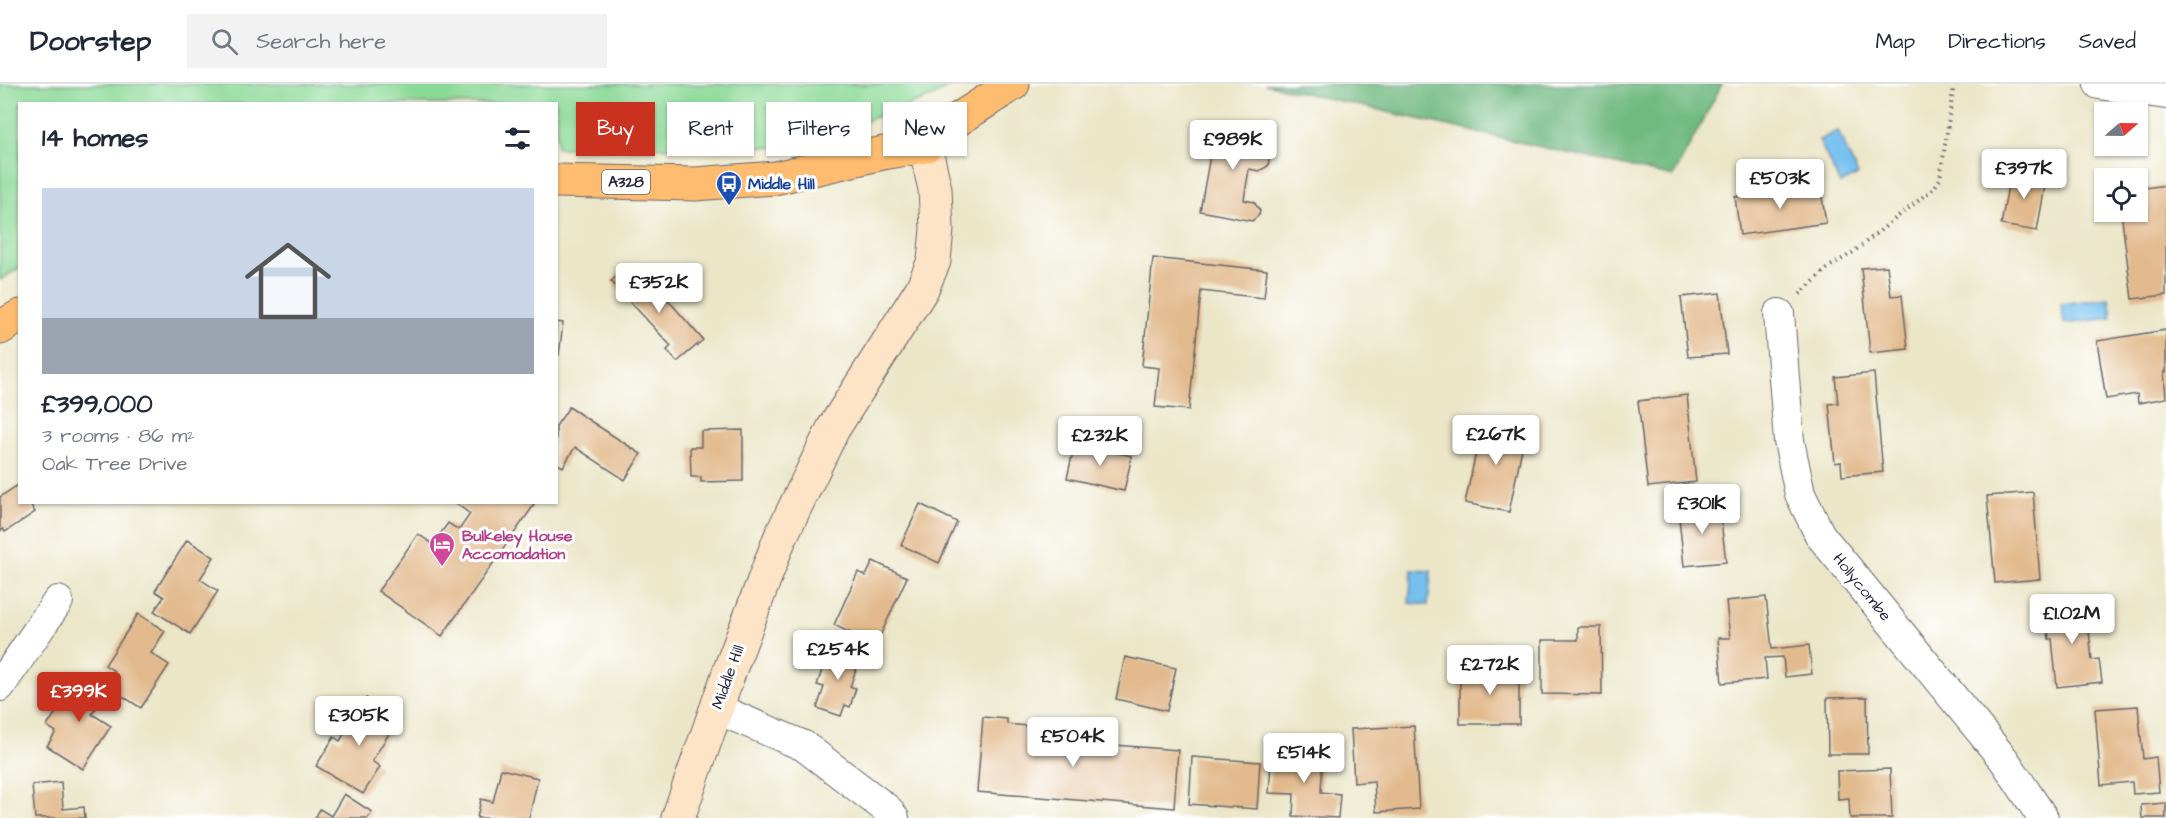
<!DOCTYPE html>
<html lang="en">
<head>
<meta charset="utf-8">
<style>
  :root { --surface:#fff; --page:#f2f2f3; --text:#1f2937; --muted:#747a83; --line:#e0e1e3; --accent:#c8321e }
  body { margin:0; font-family:"Architects Daughter",sans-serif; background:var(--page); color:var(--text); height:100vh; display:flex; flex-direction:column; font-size:22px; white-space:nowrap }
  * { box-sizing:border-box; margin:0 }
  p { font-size:20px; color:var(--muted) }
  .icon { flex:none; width:33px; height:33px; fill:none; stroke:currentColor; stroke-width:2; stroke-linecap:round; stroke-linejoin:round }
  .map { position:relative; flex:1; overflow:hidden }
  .side { position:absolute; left:18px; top:18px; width:540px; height:402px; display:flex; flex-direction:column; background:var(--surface); border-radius:0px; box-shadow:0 2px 4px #0004 }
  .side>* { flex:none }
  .top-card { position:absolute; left:576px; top:18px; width:570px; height:54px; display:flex; gap:12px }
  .needle { width:39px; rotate:70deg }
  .tools { position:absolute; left:2094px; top:18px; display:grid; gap:12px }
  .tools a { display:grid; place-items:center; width:54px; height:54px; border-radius:0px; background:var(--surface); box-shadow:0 2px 4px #0004; font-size:30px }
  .price { position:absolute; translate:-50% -51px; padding:0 14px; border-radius:6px; background:#fff; color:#222; font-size:20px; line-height:39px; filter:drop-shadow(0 2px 3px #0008) }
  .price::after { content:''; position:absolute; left:50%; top:36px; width:18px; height:14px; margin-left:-9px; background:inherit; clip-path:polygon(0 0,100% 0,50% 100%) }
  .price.on { background:var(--accent); color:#fff }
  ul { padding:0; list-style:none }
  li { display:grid; align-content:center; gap:12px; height:318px; padding:0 24px }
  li+li { border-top:2px solid var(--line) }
  li span { display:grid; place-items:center; height:186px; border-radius:0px; color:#555 }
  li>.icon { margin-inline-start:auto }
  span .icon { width:108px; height:108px; fill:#fffc; stroke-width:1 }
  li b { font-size:26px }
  h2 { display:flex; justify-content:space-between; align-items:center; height:72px; padding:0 24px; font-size:26px }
  .chip { padding:0 21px; border-radius:0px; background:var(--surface); box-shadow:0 2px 4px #0004; font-size:21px; line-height:54px }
  .chip.on { background:var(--accent); color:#fff }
  header { display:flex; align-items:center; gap:36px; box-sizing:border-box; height:84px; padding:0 30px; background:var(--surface); border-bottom:2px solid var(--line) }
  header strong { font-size:28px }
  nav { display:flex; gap:33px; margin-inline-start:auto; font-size:21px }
  .search { width:420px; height:54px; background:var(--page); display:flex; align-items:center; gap:15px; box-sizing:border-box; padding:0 21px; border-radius:0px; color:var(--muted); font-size:22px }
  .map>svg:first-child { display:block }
</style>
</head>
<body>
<header>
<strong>Doorstep</strong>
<div class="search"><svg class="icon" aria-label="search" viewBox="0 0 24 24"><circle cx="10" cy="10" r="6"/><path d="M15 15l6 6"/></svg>Search here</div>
<nav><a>Map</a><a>Directions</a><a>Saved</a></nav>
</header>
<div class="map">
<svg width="2166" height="734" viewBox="0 0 2166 734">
  <rect width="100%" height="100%" fill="#fff"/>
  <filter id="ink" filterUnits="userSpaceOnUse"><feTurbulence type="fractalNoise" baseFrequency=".0167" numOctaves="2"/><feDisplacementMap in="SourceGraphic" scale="12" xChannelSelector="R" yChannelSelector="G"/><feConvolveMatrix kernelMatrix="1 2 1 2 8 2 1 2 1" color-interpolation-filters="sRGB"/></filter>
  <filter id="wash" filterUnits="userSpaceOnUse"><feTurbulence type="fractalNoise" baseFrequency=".008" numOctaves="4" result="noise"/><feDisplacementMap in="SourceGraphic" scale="24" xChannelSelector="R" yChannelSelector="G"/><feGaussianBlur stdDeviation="1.35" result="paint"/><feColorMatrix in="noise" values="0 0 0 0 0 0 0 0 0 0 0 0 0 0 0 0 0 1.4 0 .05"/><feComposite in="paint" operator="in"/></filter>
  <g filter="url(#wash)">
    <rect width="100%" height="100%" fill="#ebe6c8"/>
    <polygon fill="#8bd997" stroke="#567e69" stroke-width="1.5" points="0,0 952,0 934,12 793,63 557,64 556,20 20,20 19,184 0,196"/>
    <polygon fill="#70b980" stroke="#496e5e" stroke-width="1.5" points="1265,0 1722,0 1673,93"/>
    <g fill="#75c0ee" stroke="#4c7194" stroke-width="1.5">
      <polygon points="1838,47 1858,91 1840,100 1819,56"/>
      <polygon points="2109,214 2112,234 2064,240 2061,220"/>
      <polygon points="1412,486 1431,487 1428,521 1409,519"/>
    </g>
    <g id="blocks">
      <g fill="#e2ba8d">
        <polygon points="1235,39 1247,41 1256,54 1263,55 1271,66 1268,82 1259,87 1249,85 1244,116 1254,118 1260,127 1259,131 1252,137 1200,127 1215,44"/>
        <polygon points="2011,85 2047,91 2037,147 2001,141"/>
        <polygon points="1820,100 1826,139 1740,151 1735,113"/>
        <polygon points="2166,101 2166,211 2132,215 2121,128 2138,128 2138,105"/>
        <polygon points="1153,174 1267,186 1264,214 1201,207 1189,326 1155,323 1159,284 1142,282"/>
        <polygon points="1887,182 1891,212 1902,211 1908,265 1870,269 1861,184"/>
        <polygon points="625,185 639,200 647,192 703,256 677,278 667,266 671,262 611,197"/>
        <polygon points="1720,209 1727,270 1688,273 1681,213"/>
        <polygon points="556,238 563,239 559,271 556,271"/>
        <polygon points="2166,246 2166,288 2164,288 2166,314 2138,319 2137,310 2106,315 2097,257"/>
        <polygon points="1874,289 1883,388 1842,392 1841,378 1835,379 1829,320 1838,319 1835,293"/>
        <polygon points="1687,311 1696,398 1648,403 1638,317"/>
        <polygon points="569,323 641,370 625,396 575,363 563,383 556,379 556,342"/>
        <polygon points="1483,336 1526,345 1509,428 1465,419"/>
        <polygon points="743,346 743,397 701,398 701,393 691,393 690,363 701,363 701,347"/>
        <polygon points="1075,359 1132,372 1124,407 1067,394"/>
        <polygon points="18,401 20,418 29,418 35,428 5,448 3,445 0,447 0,413"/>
        <polygon points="2033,408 2040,495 1995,499 1987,412"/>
        <polygon points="454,418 531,418 534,421 442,552 378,507 418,450 433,460 448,439 459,446 470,430"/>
        <polygon points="920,420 957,438 939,479 901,461"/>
        <polygon points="1719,420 1726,478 1684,482 1678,424"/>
        <polygon points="187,456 214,473 200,495 218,507 190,550 154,527 164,513 155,507"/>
        <polygon points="873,477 907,493 876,561 834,541 858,488 866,492"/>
        <polygon points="1766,513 1772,565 1809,561 1812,590 1785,593 1783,573 1765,574 1767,595 1722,599 1718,554 1730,554 1726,517"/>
        <polygon points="2086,518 2092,576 2099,575 2102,598 2057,603 2052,555 2049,555 2045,522"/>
        <polygon points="138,530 165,547 151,569 169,581 141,624 105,601 114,587 105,581"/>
        <polygon points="1578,543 1601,543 1602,611 1542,610 1542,556 1578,556"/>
        <polygon points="834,562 861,571 850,603 856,604 850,623 845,621 841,632 817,624 824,603 817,601 827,571 830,572"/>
        <polygon points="1125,573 1176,584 1167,627 1116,615"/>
        <polygon points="1494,582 1519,582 1519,640 1460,640 1460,587 1494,587"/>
        <polygon points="80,591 107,608 92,630 111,642 83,685 47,662 56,648 47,642"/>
        <polygon points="1867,613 1868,670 1828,670 1827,614"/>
        <polygon points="366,614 398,635 372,677 380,683 363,710 316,682 334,653 340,657"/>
        <polygon points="2138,622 2143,675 2156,673 2159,708 2133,710 2132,698 2101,701 2095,625"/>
        <polygon points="983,633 1007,635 1007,640 1051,644 1050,656 1178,666 1174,724 977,708"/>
        <polygon points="1414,642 1419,725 1376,728 1374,697 1354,699 1351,645"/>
        <polygon points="1289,665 1323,667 1321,708 1340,710 1338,734 1293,732 1294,710 1269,709 1271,678 1288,679"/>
        <polygon points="1192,673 1260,678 1257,725 1189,720"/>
        <polygon points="501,685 538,694 529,734 477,734 481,715 493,718"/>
        <polygon points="1890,685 1892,734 1850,734 1849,714 1838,715 1837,687"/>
        <polygon points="61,698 63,725 84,723 85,734 35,734 32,701"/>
        <polygon points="344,710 372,728 368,734 315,734 320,725 331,732"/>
        <polygon points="2166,719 2166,734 2142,734 2141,721"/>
      </g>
    </g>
  </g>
  <g filter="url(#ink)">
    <use href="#blocks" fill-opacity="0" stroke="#68676c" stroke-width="1.5"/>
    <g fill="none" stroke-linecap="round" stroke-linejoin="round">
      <defs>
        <g id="street">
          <polyline points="2099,0 2166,10"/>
          <polyline points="1779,230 1789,357 1800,410 1820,451 2005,677 2043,734"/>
          <polyline points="0,602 58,517"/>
          <polyline points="717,625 804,662 888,726 894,734"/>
        </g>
        <polyline id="secondary" points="678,734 731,583 780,454 833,345 922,205 934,177 937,145 935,105 925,62"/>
        <g id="primary">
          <polyline points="556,97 695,100 775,94 883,69 925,62 954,38 1013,0"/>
          <polyline points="0,244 20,232"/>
        </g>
      </defs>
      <use href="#street" stroke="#68676c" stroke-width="32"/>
      <use href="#secondary" stroke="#68676c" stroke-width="35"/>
      <use href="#primary" stroke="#68676c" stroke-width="35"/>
      <polyline stroke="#68676c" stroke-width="4" stroke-dasharray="1.5 4.5" stroke-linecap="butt" points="1800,210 1829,183 1852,169 1934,104 1940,95 1954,0"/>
      <use href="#street" stroke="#fff" stroke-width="30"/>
      <use href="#secondary" stroke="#fee4c6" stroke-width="33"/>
      <use href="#primary" stroke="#fdbc70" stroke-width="33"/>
    </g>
  </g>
  <defs>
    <symbol id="bus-pin" viewBox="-11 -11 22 30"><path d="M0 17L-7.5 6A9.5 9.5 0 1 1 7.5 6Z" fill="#1a4fb4" stroke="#fff"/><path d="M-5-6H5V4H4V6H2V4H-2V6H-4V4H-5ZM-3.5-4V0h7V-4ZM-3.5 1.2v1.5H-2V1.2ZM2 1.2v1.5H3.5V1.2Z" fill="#fff"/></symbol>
    <symbol id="hotel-pin" viewBox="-11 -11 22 30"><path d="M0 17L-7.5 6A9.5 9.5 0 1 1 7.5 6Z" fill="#d1479c" stroke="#fff"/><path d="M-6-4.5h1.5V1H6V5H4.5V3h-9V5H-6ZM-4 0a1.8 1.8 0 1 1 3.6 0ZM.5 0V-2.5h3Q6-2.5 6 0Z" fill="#fff"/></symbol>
  </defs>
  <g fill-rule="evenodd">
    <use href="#bus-pin" x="714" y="85" width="30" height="40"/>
    <use href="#hotel-pin" x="427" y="446" width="30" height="40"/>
  </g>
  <g text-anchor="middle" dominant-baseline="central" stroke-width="6" stroke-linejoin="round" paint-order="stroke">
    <rect fill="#fff" stroke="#646476" stroke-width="1.5" x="602" y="86" width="48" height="24" rx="4.5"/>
    <g font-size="15" font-weight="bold" fill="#22223b">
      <text x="626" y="98">A328</text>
    </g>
    <g font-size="16" font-weight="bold" fill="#164399" stroke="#fff" text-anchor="start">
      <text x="748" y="100">Middle Hill</text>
    </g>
    <g font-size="16" font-weight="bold" fill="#b23c85" stroke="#fff" text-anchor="start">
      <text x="462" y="452">Bulkeley House<tspan x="462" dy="18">Accomodation</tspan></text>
    </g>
    <g font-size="16" fill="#22223b" stroke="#fff">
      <text transform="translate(1862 503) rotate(51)">Hollycombe</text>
      <text transform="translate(728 593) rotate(-70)">Middle Hill</text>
    </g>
  </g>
</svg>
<div class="tools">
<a><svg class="needle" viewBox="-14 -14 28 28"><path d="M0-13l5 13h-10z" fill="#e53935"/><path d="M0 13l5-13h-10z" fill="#747a83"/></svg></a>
<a><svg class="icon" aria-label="locate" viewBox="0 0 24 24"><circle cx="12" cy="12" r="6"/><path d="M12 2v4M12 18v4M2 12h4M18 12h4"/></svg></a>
</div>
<b class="price" style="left:1233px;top:87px">£989K</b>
<b class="price" style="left:2024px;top:116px">£397K</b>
<b class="price" style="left:1780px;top:126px">£503K</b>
<b class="price" style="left:659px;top:230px">£352K</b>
<b class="price" style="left:1496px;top:382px">£267K</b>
<b class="price" style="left:1100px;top:383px">£232K</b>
<b class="price" style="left:1702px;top:451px">£301K</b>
<b class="price" style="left:2072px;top:561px">£1.02M</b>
<b class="price" style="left:838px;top:597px">£254K</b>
<b class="price" style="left:1490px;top:612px">£272K</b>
<b class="price on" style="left:79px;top:639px">£399K</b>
<b class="price" style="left:359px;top:663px">£305K</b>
<b class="price" style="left:1073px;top:684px">£504K</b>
<b class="price" style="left:1304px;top:700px">£514K</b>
<div class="top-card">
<a class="chip on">Buy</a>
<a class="chip">Rent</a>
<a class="chip">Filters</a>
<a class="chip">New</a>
</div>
<section class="side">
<h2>14 homes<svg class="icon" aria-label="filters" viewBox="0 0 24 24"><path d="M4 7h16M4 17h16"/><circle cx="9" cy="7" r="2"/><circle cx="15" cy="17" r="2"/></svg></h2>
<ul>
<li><span style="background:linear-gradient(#c9d6e8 70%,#9aa5b1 0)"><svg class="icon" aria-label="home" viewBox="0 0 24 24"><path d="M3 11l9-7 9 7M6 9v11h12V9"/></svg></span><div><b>£399,000</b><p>3 rooms · 86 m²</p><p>Oak Tree Drive</p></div></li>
</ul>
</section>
</div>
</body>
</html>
